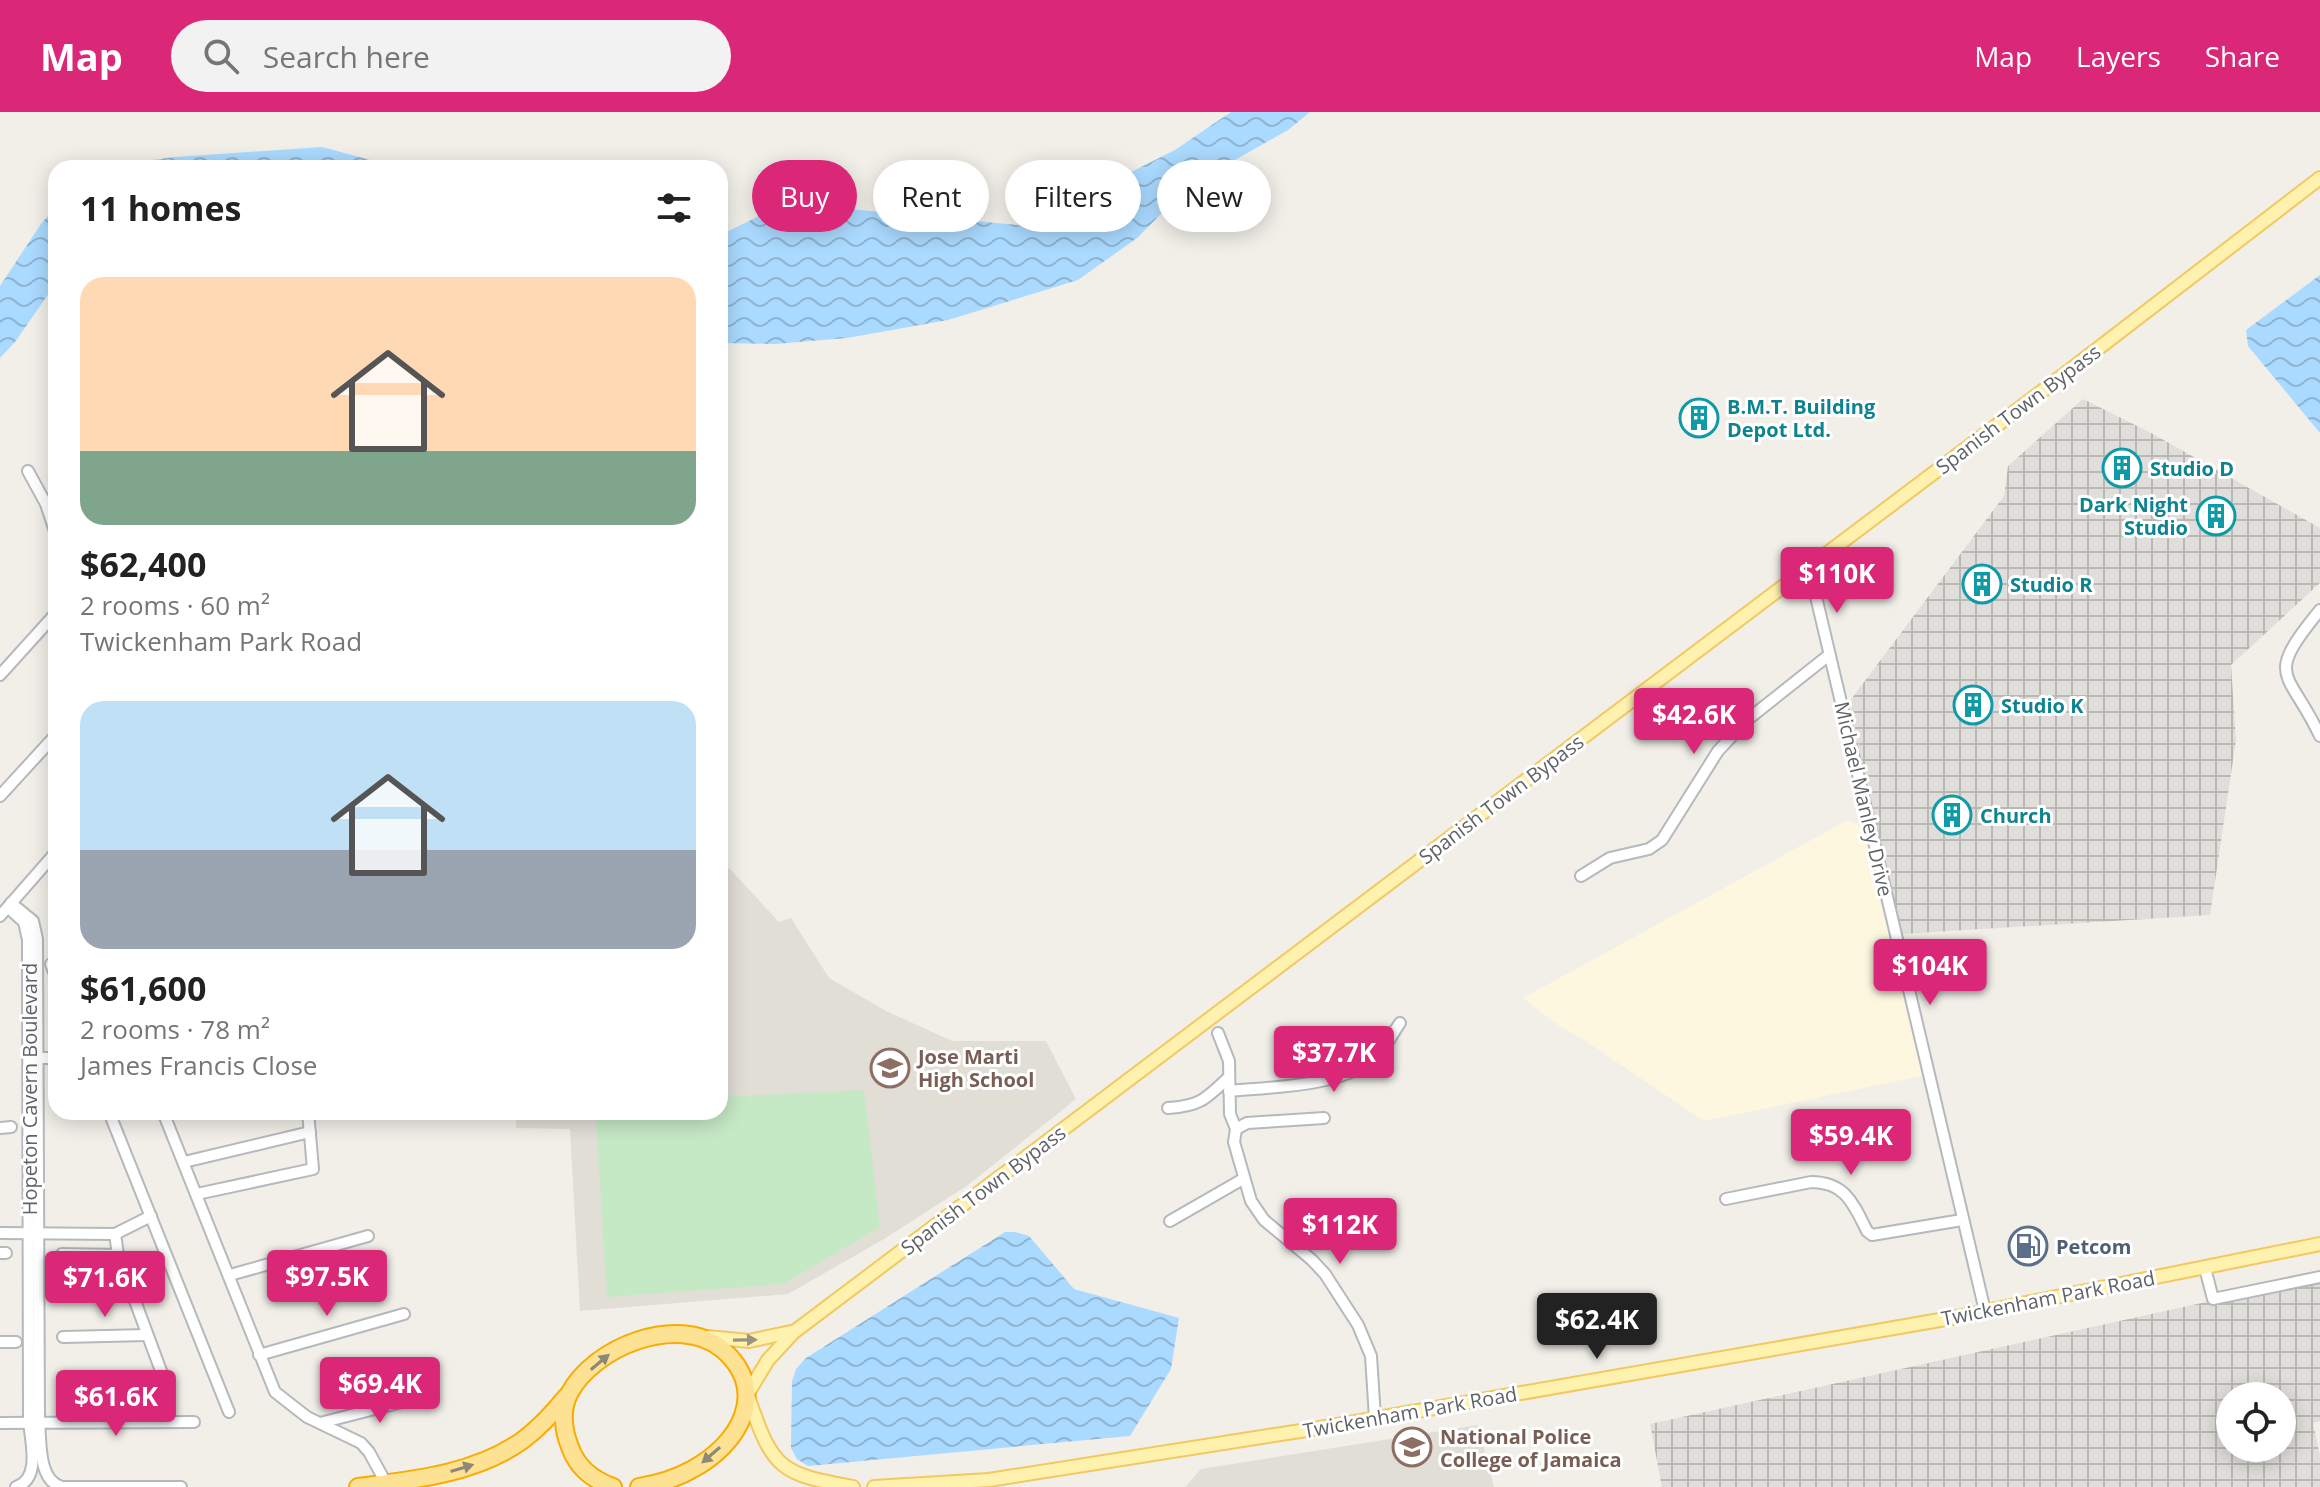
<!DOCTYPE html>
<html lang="en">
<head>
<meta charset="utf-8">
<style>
  :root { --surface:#fff; --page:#f2f2f2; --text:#222; --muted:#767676; --accent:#db2777 }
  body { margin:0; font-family:"Open Sans",sans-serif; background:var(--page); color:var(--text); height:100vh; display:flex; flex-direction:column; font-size:30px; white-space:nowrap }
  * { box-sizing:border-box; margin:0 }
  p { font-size:26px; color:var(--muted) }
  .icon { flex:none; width:44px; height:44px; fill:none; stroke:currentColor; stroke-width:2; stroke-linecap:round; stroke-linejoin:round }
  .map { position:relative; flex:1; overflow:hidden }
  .side { position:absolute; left:48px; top:48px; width:680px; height:960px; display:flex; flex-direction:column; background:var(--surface); border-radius:24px; box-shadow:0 4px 20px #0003 }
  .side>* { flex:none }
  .hud { position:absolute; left:752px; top:48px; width:760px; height:72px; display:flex; gap:16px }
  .tools { position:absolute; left:2216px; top:1270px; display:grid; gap:16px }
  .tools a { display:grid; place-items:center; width:80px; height:80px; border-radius:50%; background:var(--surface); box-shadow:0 4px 20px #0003; font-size:40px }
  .price { position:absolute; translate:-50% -68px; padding:0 18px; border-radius:8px; background:var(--accent); color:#fff; font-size:26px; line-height:52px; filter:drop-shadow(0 2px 4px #0008) }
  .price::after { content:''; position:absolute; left:50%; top:48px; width:24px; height:18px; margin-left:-12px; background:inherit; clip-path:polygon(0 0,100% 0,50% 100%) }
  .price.current { background:#222; color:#fff }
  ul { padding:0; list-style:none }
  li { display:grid; align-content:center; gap:16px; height:424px; padding:0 32px }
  li span { display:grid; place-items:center; height:248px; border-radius:24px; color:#555 }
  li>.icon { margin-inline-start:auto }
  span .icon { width:144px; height:144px; fill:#fffc; stroke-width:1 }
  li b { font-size:34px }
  h2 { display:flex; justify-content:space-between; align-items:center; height:96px; padding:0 32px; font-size:34px }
  .chip { padding:0 28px; border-radius:36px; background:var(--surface); box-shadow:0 4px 20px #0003; font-size:28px; line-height:72px }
  .chip.current { background:var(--accent); color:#fff }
  header { display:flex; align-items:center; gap:48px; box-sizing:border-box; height:112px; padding:0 40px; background:var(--accent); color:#fff }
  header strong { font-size:38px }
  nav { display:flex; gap:44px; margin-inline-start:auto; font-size:28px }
  .search { width:560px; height:72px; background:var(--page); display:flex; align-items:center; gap:20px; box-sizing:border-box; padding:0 28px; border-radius:44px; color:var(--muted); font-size:30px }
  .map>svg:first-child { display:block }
</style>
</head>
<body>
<header>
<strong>Map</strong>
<div class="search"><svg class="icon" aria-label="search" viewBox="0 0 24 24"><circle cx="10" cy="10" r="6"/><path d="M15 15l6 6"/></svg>Search here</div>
<nav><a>Map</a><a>Layers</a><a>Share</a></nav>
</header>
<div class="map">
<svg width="2320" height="1375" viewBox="0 0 2320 1375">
  <defs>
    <pattern id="industrial-grid" width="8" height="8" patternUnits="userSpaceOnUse" patternTransform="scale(2)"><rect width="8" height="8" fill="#e0deda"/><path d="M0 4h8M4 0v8" fill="none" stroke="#b9b8b5"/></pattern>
    <pattern id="water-waves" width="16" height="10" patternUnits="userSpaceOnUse" patternTransform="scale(2)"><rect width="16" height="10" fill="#aadaff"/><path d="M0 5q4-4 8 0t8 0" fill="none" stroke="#8eb4d2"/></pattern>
  </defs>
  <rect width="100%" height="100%" fill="#f1efe8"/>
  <polygon fill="#fef7e0" points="1848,708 1870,719 1926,963 1704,1009 1581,926 1561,915 1523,886"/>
  <g fill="url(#industrial-grid)" fill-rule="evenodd">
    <polygon points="2083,287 2153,322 2320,416 2320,471 2231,553 2236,628 2210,803 1902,822 1849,590 2004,384 2008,354"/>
    <path d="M2320 1165V1309L2313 1311 2320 1344V1375H1662L1650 1312ZM2230 1284H2282V1336H2230Z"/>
  </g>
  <g fill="#e1ded6">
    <polygon points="729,756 779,810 791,806 829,866 886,899 952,929 1046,929 1076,987 968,1073 884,1127 788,1182 580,1199 570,1017 516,1016 516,1000 720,1000 720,758"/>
    <polygon points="1478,1313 1494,1375 1185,1375 1201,1357"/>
  </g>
  <polygon fill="#c5e8c5" points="864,978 880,1115 783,1172 607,1185 596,1007 598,1000 720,1000 720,985"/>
  <g fill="url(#water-waves)">
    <polygon points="1231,0 1310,0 1288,18 1189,74 1137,126 1078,168 948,208 847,226 775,232 720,231 720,123 786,91 1038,115 1052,84 1123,64 1175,38"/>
    <polygon points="322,35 400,56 90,56 175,45"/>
    <polygon points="56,95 56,171 15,230 0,246 0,174 41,112"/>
    <polygon points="2320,163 2320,321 2248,234 2246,218"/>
    <polygon points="1005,1120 1015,1120 1029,1124 1074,1177 1179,1206 1171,1257 1130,1324 808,1354 797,1347 791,1336 792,1269 796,1257 806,1246"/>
  </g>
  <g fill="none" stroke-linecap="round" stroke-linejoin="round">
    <defs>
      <g id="minor">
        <polyline points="28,359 46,392 56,422"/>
        <polyline points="1809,455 1985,1199"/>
        <path d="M2320 498C2263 568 2288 556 2320 624"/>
        <polyline points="0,563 56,501"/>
        <polyline points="0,684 56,623"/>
        <polyline points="1581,764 1610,746 1649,737 1662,728 1718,639 1747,608 1829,543"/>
        <polyline points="55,777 56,777"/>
        <path d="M11 791 33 809 37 827 39 1310C41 1330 38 1369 62 1375H181"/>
        <path d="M12 799 24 810 28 828 29 1310C31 1331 41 1367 16 1375"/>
        <polyline points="0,804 56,740"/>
        <polyline points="51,852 56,865"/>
        <polyline points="1218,921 1229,949 1230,1002 1236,1017 1234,1030 1251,1089 1264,1108 1312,1148 1325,1162 1358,1213 1371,1244 1375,1306"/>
        <polyline points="34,946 56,946"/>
        <path d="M1229 979C1271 975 1348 975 1379 942 1387 933 1393 921 1400 911"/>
        <path d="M1168 996C1200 994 1206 987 1229 965"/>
        <polyline points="109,1000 229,1300"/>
        <polyline points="163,1000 275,1280 307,1305 361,1331 369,1340 386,1371"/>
        <polyline points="0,1016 11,1015"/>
        <polyline points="1236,1017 1247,1011 1324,1006"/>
        <polyline points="184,1050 310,1020"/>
        <polyline points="197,1082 313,1057 308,1000"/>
        <path d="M1726 1087 1811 1070C1845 1070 1853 1091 1867 1119L1872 1123 1962 1108"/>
        <polyline points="1170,1109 1243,1067"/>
        <polyline points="0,1121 115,1122 151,1104"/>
        <polyline points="115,1122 118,1143 164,1267"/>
        <polyline points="0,1141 6,1141"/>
        <polyline points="62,1142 118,1143"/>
        <polyline points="2205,1156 2213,1187 2320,1165"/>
        <polyline points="230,1163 368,1124"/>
        <polyline points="63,1225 147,1223"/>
        <polyline points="0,1230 16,1230"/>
        <polyline points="259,1243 404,1202"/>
        <polyline points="0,1311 194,1310"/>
        <polyline points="320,1311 433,1282"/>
      </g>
      <g id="major">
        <polyline points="707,1225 749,1229 791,1220"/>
        <polyline points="748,1281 768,1248 794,1220 2061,265 2320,66"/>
        <path d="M749 1287C773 1358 781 1362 853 1375"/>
        <polyline points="874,1375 989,1368 1332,1314 1957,1205 2320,1132"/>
      </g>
      <g id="highway">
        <path d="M358 1375C413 1368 476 1362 523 1328 539 1316 553 1301 566 1285"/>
        <path d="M613 1375C593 1368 577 1355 570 1335 563 1318 561 1298 569 1282 593 1235 678 1201 722 1237 771 1279 739 1333 691 1358 675 1367 657 1372 639 1375"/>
      </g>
    </defs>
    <use href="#minor" stroke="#b5b8bc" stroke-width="14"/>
    <use href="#major" stroke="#f2c960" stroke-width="16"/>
    <use href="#highway" stroke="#f9ab00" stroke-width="20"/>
    <use href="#minor" stroke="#fff" stroke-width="10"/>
    <use href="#major" stroke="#fff2af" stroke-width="12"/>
    <use href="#highway" stroke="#fde293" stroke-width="16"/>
  </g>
  <defs><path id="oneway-solid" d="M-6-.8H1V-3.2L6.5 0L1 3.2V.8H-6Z" transform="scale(2)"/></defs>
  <use fill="#979581" href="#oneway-solid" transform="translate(745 1228) rotate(-1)"/>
  <g fill="#8e8975">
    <use href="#oneway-solid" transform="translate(600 1250) rotate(-40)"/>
    <use href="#oneway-solid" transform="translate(711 1343) rotate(139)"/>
    <use href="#oneway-solid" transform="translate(462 1356) rotate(-17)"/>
  </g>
  <defs>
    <symbol id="building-ring" viewBox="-11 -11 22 22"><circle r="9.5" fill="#fff" stroke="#0f9aa8" stroke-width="1.5"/><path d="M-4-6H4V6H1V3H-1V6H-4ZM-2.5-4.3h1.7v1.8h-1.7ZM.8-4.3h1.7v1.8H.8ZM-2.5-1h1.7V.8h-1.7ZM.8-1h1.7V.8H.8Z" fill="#0f9aa8"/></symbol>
    <symbol id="school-ring" viewBox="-11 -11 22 22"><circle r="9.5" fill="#fff" stroke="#8d6e63" stroke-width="1.5"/><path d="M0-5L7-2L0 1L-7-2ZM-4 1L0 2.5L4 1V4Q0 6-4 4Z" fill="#8d6e63"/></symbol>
    <symbol id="fuel-ring" viewBox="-11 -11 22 22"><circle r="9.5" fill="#fff" stroke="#5c6f8a" stroke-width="1.5"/><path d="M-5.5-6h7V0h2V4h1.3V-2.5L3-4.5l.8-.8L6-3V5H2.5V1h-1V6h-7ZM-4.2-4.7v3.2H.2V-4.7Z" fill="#5c6f8a"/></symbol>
    <symbol id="university-ring" viewBox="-11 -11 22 22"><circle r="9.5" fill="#fff" stroke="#8d6e63" stroke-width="1.5"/><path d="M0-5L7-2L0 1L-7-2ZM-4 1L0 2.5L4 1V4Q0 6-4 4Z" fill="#8d6e63"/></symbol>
  </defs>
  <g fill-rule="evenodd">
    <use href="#building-ring" x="1677" y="284" width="44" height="44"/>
    <use href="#building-ring" x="2100" y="334" width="44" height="44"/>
    <use href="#building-ring" x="2194" y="382" width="44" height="44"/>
    <use href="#building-ring" x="1960" y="450" width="44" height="44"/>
    <use href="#building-ring" x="1951" y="571" width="44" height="44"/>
    <use href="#building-ring" x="1930" y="681" width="44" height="44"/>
    <use href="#school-ring" x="868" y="934" width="44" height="44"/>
    <use href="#fuel-ring" x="2006" y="1112" width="44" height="44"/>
    <use href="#university-ring" x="1390" y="1313" width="44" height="44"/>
  </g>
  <g text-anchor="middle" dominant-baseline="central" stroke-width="6" stroke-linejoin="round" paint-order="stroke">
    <g font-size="20" font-weight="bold" fill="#0d838f" stroke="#fff" text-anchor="start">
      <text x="1727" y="294">B.M.T. Building<tspan x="1727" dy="23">Depot Ltd.</tspan></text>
      <text x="2150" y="356">Studio D</text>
      <text x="2188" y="392" text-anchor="end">Dark Night<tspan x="2188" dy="23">Studio</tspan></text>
      <text x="2010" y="472">Studio R</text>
      <text x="2001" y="593">Studio K</text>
      <text x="1980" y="703">Church</text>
    </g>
    <g font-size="20" fill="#5f6368" stroke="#fff">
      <text transform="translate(2018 297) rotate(-37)">Spanish Town Bypass</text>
      <text transform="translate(1501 687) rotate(-37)">Spanish Town Bypass</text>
      <text transform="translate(1864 687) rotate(77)">Michael Manley Drive</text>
      <text transform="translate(29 977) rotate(-90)">Hopeton Cavern Boulevard</text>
      <text transform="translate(983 1078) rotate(-37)">Spanish Town Bypass</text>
      <text transform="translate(2048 1186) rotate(-11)">Twickenham Park Road</text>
      <text transform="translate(1410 1300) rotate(-10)">Twickenham Park Road</text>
    </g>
    <g font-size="20" font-weight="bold" fill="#785e54" stroke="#fff" text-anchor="start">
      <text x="918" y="944">Jose Marti<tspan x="918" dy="23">High School</tspan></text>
      <text x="1440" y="1324">National Police<tspan x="1440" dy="23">College of Jamaica</tspan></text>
    </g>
    <g font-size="20" font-weight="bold" fill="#4e5e75" stroke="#fff" text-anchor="start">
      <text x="2056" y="1134">Petcom</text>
    </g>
  </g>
</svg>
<div class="tools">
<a><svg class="icon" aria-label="locate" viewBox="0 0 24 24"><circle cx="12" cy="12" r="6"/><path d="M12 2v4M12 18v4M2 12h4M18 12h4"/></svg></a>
</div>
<b class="price" style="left:1837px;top:503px">$110K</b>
<b class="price" style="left:1694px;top:644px">$42.6K</b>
<b class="price" style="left:1930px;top:895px">$104K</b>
<b class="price" style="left:1334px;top:982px">$37.7K</b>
<b class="price" style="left:1851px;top:1065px">$59.4K</b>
<b class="price" style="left:1340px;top:1154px">$112K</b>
<b class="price" style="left:327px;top:1206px">$97.5K</b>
<b class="price" style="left:105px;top:1207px">$71.6K</b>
<b class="price current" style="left:1597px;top:1249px">$62.4K</b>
<b class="price" style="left:380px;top:1313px">$69.4K</b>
<b class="price" style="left:116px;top:1326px">$61.6K</b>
<div class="hud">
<a class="chip current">Buy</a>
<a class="chip">Rent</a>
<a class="chip">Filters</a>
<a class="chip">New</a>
</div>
<section class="side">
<h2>11 homes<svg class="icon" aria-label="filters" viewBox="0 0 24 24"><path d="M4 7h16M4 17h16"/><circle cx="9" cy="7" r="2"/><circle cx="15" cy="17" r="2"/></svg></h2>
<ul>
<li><span style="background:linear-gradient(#ffd9b3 70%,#7fa58c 0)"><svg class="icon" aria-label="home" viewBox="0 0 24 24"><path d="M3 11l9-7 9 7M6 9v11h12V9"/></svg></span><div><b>$62,400</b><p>2 rooms · 60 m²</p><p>Twickenham Park Road</p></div></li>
<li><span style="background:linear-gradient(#bfe0f5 60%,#9aa5b1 0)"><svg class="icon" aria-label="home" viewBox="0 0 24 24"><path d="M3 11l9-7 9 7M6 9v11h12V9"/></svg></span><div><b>$61,600</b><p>2 rooms · 78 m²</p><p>James Francis Close</p></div></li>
</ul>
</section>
</div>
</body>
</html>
